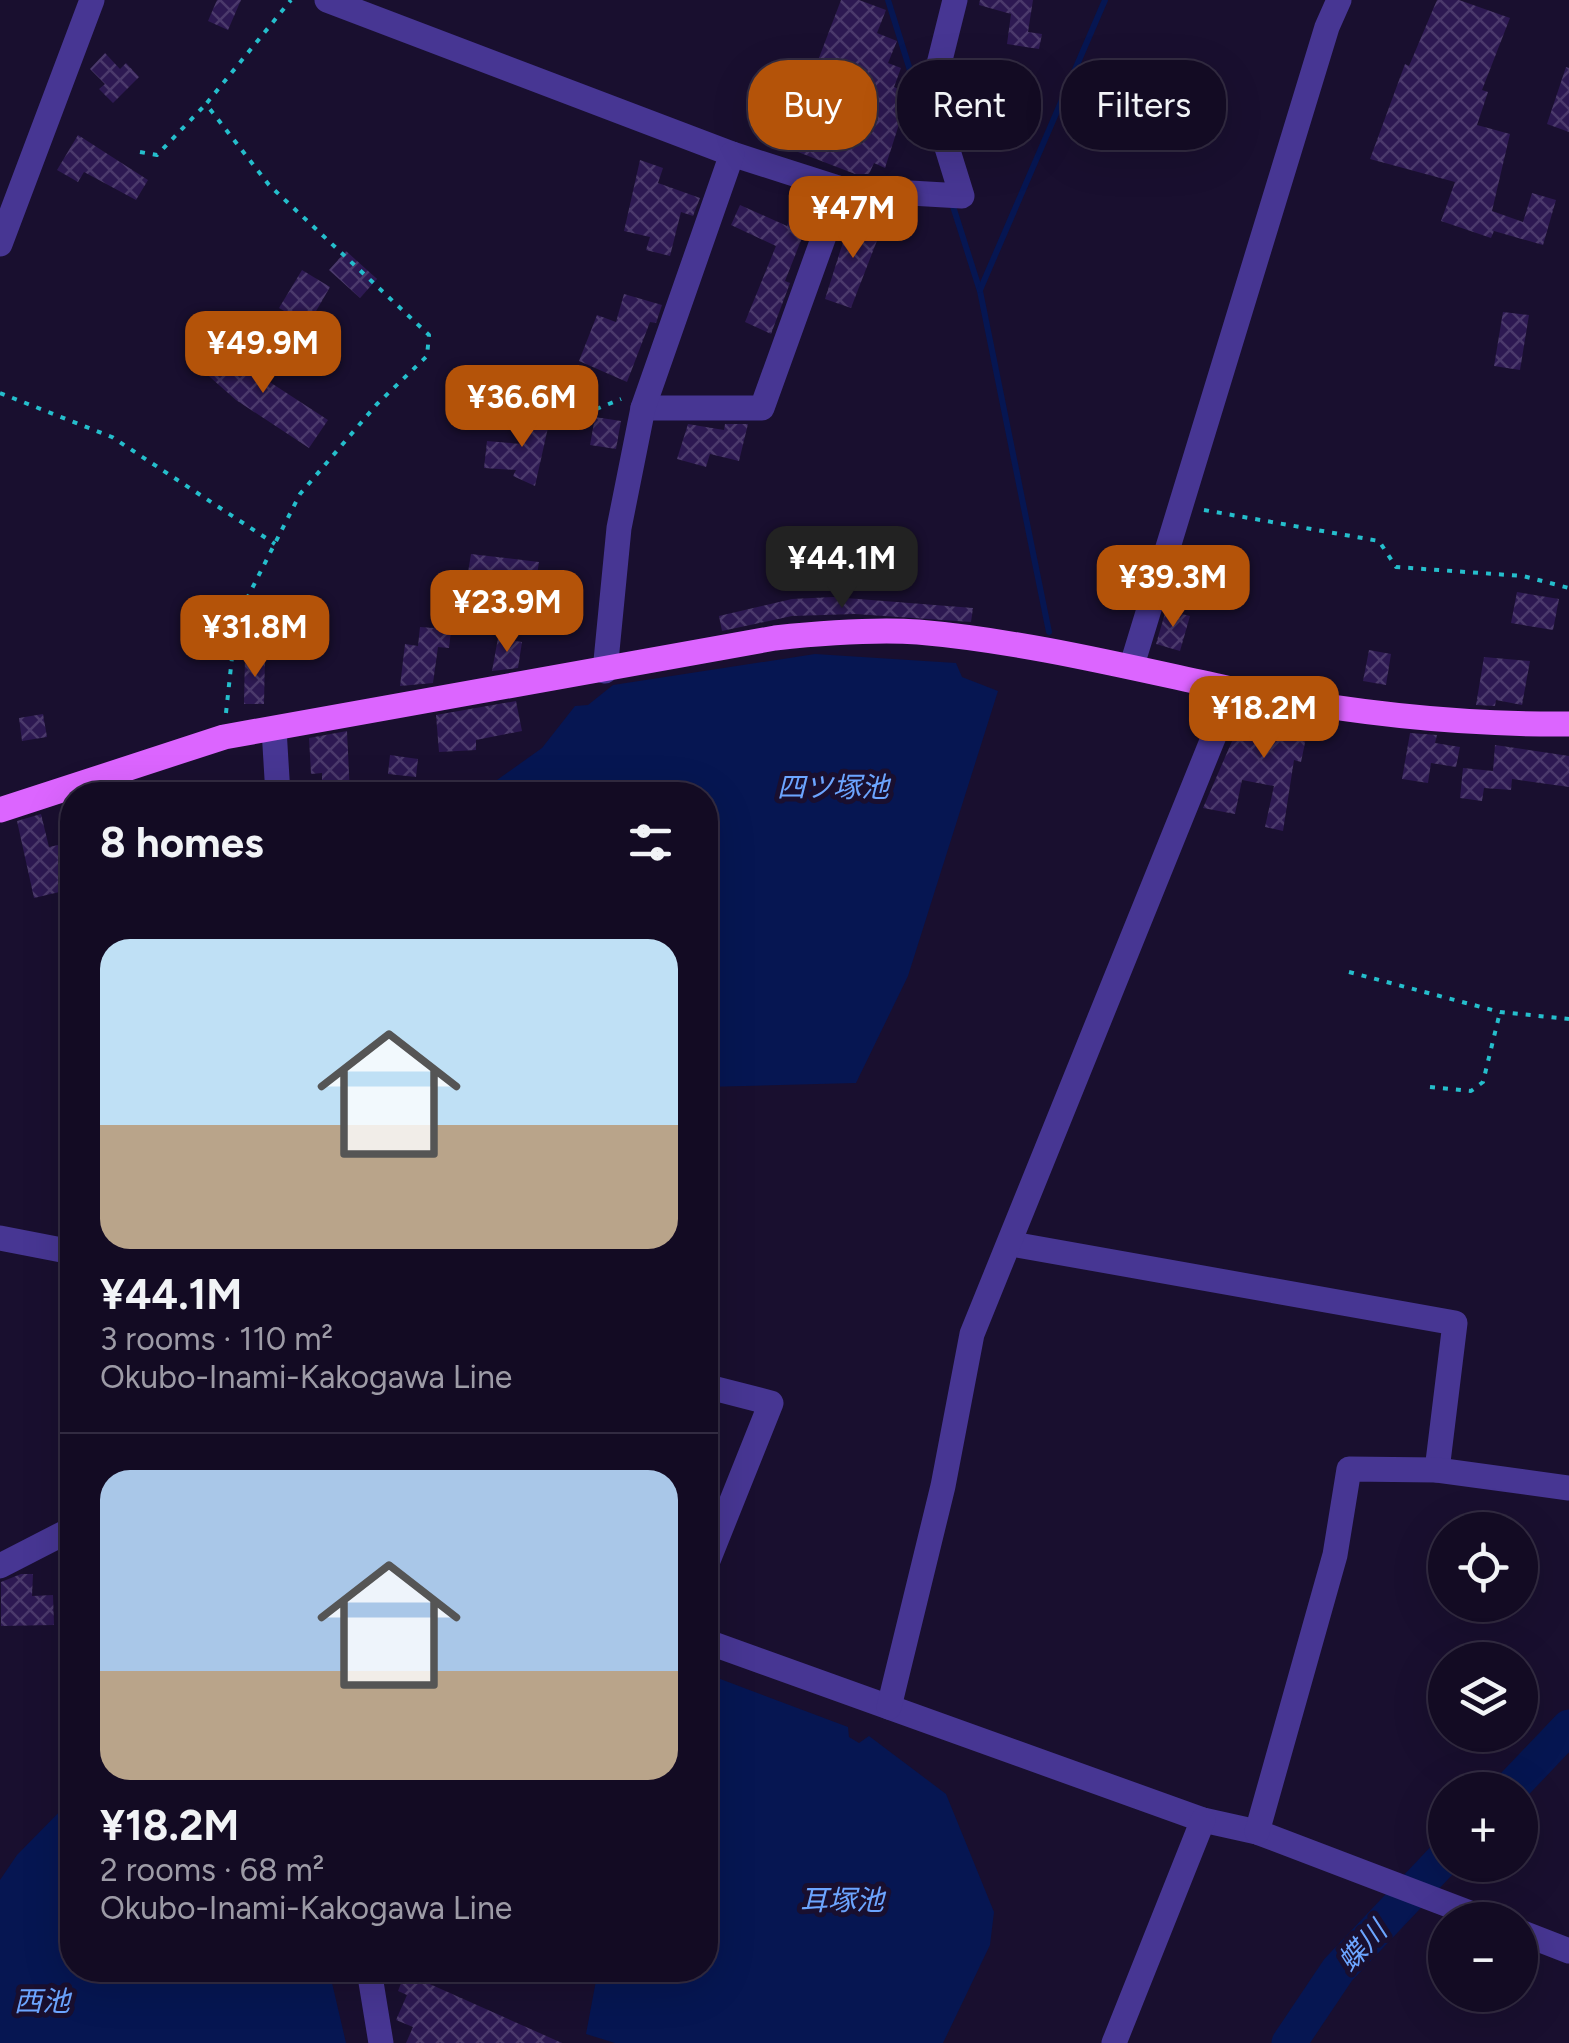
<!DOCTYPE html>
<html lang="en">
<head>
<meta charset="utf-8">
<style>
  :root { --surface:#130b23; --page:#1c142b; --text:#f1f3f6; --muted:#9d9ba6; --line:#322b41; --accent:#b45309 }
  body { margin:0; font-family:Figtree,"Noto Sans JP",sans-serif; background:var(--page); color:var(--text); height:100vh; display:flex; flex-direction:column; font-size:38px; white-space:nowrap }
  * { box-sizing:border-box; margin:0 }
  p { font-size:32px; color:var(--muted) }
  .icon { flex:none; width:55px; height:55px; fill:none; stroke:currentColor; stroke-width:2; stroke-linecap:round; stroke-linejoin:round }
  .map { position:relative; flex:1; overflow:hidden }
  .side { position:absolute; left:60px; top:782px; width:658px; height:1200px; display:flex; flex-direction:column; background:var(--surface); border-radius:40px; box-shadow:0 10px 40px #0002,0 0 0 2px var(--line) }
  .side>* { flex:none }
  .banner { position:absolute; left:748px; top:60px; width:670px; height:90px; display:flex; gap:20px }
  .controls { position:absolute; left:1428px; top:1512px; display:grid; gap:20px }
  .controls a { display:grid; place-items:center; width:110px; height:110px; border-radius:50%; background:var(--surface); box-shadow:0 10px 40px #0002,0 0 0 2px var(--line); font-size:50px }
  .price { position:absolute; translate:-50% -85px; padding:0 22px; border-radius:20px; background:var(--accent); color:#fff; font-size:32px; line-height:65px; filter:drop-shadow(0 2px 5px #0008) }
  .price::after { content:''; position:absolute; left:50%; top:60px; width:30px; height:22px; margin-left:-15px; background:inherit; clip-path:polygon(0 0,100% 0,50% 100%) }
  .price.active { background:#222; color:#fff }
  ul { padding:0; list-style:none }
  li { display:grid; align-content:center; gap:20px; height:530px; padding:0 40px }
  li+li { border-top:2px solid var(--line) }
  li span { display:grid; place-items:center; height:310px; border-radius:30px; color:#555 }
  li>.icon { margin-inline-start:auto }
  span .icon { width:180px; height:180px; fill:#fffc; stroke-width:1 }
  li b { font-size:42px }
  h2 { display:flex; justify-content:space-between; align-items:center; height:120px; padding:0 40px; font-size:42px }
  .tag { padding:0 35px; border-radius:40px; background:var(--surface); box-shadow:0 10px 40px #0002,0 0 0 2px var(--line); font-size:35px; line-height:90px }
  .tag.active { background:var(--accent); color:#fff }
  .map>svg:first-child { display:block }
</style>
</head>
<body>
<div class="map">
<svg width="1569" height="2043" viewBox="0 0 1569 2043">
  <defs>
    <pattern id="building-cross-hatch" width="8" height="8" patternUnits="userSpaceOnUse" patternTransform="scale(2.5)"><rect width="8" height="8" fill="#2d1952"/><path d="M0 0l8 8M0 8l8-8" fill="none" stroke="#4b3a6c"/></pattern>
  </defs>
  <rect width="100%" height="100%" fill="#190f2f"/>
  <g fill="#061652">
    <polygon points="815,654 956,663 962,677 998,691 908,976 856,1083 705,1087 705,795 476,795 542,748 575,706 588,705 613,685"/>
    <polygon points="715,1677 848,1727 849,1737 859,1743 869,1736 946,1794 994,1912 990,1945 943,2043 615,2043 586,2034 598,1970 705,1970 705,1678"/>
    <polygon points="72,1799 72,1970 329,1970 346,2043 0,2043 0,1880 17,1855"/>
  </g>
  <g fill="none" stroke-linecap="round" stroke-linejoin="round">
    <g stroke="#061652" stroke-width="6">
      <polyline points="888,0 920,102"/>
      <polyline points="951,200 980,291 1049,632"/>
      <polyline points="980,290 1105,0"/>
    </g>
    <g stroke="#061652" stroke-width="35">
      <polyline points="1509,1790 1569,1727"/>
      <polyline points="1289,2043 1338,1970 1445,1857"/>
    </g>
  </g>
  <g fill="url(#building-cross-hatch)">
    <polygon points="217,0 241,0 228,30 208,21"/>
    <polygon points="841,0 859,0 886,10 877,33 897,41 888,63 901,68 894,87 909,93 885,168 874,163 869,174 855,174 785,147"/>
    <polygon points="980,0 1033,0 1028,32 1042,34 1039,49 1007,44 1011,14 979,5"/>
    <polygon points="1437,0 1459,0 1510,18 1482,90 1488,92 1477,125 1510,134 1492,211 1523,222 1532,193 1556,200 1543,245 1494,231 1491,238 1441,221 1455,182 1370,159 1405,64 1409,66"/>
    <polygon points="105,53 120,69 126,63 139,77 113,103 99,89 105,84 90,69"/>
    <polygon points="1566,67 1569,68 1569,132 1547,124"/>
    <polygon points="78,135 148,180 136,200 84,172 78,182 57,170"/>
    <polygon points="640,160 663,168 658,183 700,198 693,216 681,212 670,256 646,250 650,237 624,231"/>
    <polygon points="796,199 815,205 785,281 790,283 771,334 745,322 776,246 731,225 740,205 787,226"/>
    <polygon points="851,217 883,225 851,308 825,299"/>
    <polygon points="346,251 377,279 360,298 329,270"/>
    <polygon points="302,270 330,287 308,325 279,308"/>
    <polygon points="624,294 662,305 656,323 650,322 627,382 579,361 597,315 616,322"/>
    <polygon points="1503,312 1529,315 1520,370 1494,366"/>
    <polygon points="221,342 246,358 242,364 328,420 309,448 236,400 202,370"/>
    <polygon points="527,410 551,414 535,486 513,476 516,470 484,468 487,441 521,444"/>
    <polygon points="595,417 621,421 616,449 590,445"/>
    <polygon points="688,424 724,430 725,424 748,424 739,461 710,454 706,467 677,459"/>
    <polygon points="471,554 539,562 536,581 501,577 494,628 452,623 449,648 438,647 433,683 400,686 405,644 418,646 420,627 434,628 441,588 465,591"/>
    <polygon points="1517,592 1559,599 1553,630 1511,623"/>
    <polygon points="833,597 973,608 971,622 855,614 792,616 722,631 719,616 792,599"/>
    <polygon points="1166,610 1190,616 1180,651 1156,644"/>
    <polygon points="498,638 522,642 518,668 492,671"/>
    <polygon points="1369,650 1391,654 1386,685 1363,681"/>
    <polygon points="245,655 265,655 264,704 244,704"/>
    <polygon points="1484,657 1530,661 1522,705 1496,700 1495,706 1476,705"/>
    <polygon points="516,701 522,731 476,740 476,750 439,752 436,715"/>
    <polygon points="1246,709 1332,723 1328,739 1307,733 1301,762 1294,760 1283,831 1265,827 1274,786 1242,780 1235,814 1203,808"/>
    <polygon points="43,714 47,737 22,741 19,718"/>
    <polygon points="347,731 350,795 322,794 322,773 311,774 309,738"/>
    <polygon points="1410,733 1437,735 1435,743 1460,747 1456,767 1431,763 1428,783 1402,779"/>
    <polygon points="1495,745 1569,756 1569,787 1512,779 1511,790 1484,788 1482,801 1460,798 1463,768 1493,771"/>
    <polygon points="390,755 418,759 416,777 388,774"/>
    <polygon points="41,814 49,847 72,842 72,889 34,898 17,821"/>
    <polygon points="21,1574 33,1574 32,1596 53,1595 54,1625 1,1626 1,1582"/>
    <polygon points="405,1973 562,2043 406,2043 413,2027 396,2020 407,1995 398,1991"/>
  </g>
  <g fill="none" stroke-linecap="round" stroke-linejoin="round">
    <g stroke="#25becc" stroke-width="4" stroke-dasharray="5 8" stroke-linecap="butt">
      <polyline points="140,152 157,155 206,104"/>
      <polyline points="0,393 112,437 275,544"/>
      <polyline points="584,414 621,399"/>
      <polyline points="1204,510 1379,541 1396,567 1523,576 1569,588"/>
      <polyline points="226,713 236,620 300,494 377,404 427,356 429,335 269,185 206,104 291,0"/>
      <polyline points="1349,972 1500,1012 1569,1019"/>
      <polyline points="1430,1087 1471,1091 1483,1082 1500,1012"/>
    </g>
    <g stroke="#473693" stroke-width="25">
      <polyline points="327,0 732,154 841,189 962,196 931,96 955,0"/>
      <polyline points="0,244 92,0"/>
      <polyline points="643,408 762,408 841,189"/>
      <polyline points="1132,665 1327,27 1339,0"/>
      <polyline points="605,671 619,528 643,408 732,154"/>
      <polyline points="274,729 278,795"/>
      <polyline points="0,1238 72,1252"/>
      <polyline points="1012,1244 1455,1323 1437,1470"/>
      <polyline points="705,1386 771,1403 705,1568"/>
      <polyline points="0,1566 72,1529"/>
      <polyline points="705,1641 1203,1820 1257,1832 1488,1920"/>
      <polyline points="889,1707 943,1486 972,1334 1233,689"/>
      <polyline points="1257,1832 1335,1555 1349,1469 1437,1470 1569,1488"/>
      <polyline points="1520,1932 1569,1951"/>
      <polyline points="369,1970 381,2043"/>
      <polyline points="1114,2043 1203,1820"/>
    </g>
    <path stroke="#dc65ff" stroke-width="25" d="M0 810 224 737 775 638C822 633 870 629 918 632 1023 641 1128 667 1231 689 1342 712 1456 725 1569 724"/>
  </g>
  <g text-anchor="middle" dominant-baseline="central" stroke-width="10" stroke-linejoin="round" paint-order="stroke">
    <g font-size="28" font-style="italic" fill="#6ca5ff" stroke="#190f2f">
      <text x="833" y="787">四ツ塚池</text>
      <text x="842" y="1900">耳塚池</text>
      <text transform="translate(1362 1946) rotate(-47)">蝶川</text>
      <text x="42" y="2001">西池</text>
    </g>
  </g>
</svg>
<div class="controls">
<a><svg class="icon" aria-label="locate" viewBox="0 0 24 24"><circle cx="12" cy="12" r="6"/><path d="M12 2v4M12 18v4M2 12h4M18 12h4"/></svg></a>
<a><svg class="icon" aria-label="layers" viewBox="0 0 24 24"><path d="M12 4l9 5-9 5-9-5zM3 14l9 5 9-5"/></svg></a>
<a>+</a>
<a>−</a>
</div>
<b class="price" style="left:853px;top:261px">¥47M</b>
<b class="price" style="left:263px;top:396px">¥49.9M</b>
<b class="price" style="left:522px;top:450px">¥36.6M</b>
<b class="price active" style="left:842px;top:611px">¥44.1M</b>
<b class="price" style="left:1173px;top:630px">¥39.3M</b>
<b class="price" style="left:507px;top:655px">¥23.9M</b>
<b class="price" style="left:255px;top:680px">¥31.8M</b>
<b class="price" style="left:1264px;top:761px">¥18.2M</b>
<div class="banner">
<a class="tag active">Buy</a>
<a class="tag">Rent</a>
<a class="tag">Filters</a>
</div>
<section class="side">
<h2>8 homes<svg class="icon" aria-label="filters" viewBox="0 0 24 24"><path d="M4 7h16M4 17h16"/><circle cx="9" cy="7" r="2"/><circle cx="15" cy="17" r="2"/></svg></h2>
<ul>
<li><span style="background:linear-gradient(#bfe0f5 60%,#b9a48a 0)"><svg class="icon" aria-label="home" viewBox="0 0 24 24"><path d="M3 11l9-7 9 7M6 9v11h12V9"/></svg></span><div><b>¥44.1M</b><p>3 rooms · 110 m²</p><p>Okubo-Inami-Kakogawa Line</p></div></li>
<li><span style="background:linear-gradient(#a9c7e8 65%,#b9a48a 0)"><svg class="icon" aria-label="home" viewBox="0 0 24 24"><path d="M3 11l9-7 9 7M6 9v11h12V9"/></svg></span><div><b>¥18.2M</b><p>2 rooms · 68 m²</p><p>Okubo-Inami-Kakogawa Line</p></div></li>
</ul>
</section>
</div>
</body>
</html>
